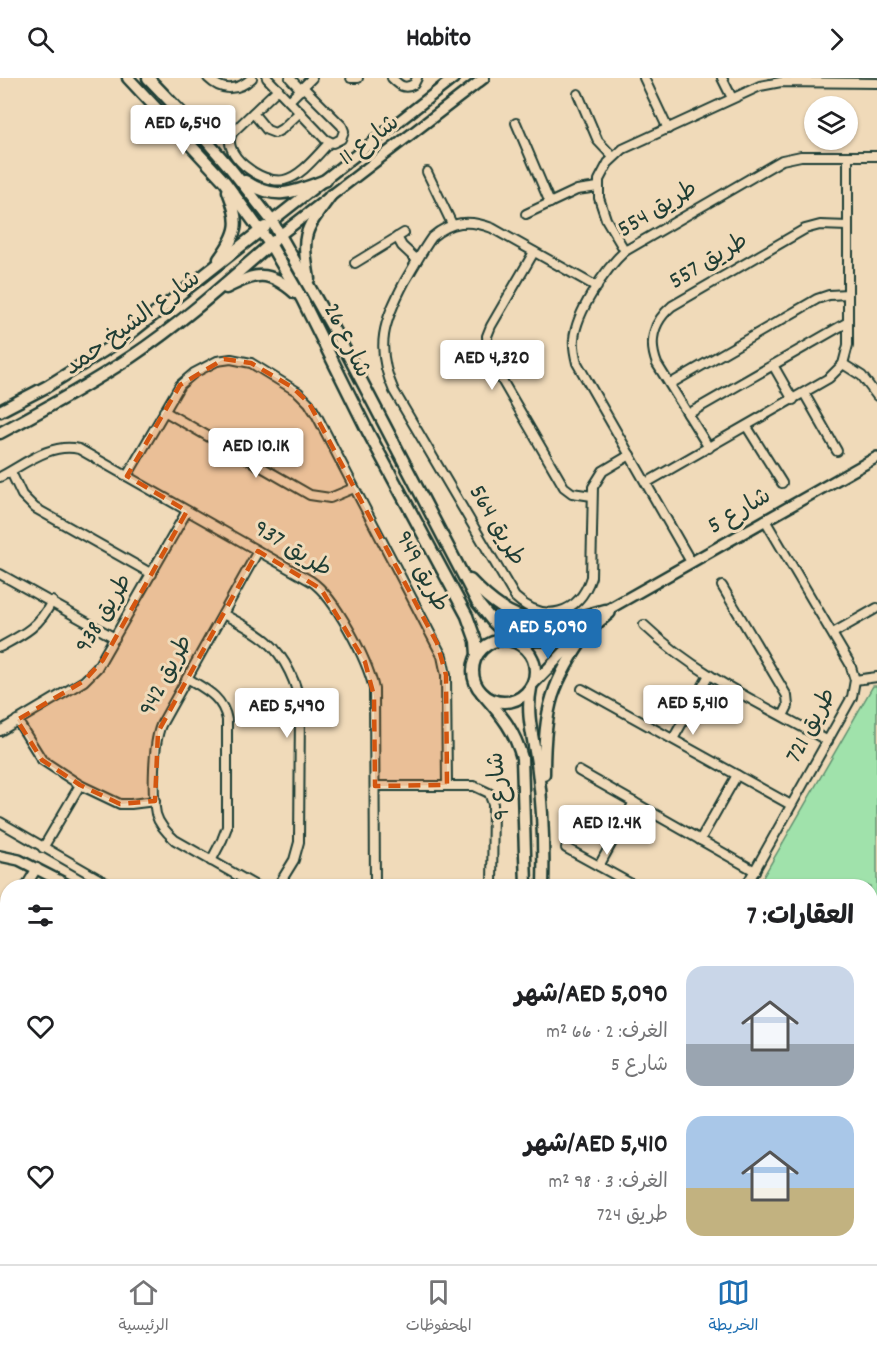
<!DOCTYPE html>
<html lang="ar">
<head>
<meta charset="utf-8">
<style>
  :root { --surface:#fff; --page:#f2f2f2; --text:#202124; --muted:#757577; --line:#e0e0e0; --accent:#1f6fb2 }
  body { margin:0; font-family:Dekko,"Playpen Sans Arabic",sans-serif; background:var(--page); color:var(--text); direction:rtl; height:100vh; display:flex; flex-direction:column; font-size:22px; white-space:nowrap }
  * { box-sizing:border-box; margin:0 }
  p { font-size:20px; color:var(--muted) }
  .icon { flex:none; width:33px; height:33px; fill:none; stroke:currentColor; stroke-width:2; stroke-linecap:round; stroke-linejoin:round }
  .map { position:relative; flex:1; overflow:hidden; direction:ltr }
  .sheet { position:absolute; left:0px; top:801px; width:878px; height:386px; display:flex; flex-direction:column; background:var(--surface); border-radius:24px 24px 0 0; box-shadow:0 2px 4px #0004; direction:rtl }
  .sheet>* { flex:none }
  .buttons { position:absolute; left:804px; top:18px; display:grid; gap:12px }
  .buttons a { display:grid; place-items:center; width:54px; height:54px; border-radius:50%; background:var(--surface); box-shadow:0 2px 4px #0004; font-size:30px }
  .price { position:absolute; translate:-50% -51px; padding:0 14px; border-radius:6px; background:#fff; color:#222; font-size:20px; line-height:39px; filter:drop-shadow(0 2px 3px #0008) }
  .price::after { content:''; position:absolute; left:50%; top:36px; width:18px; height:14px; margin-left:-9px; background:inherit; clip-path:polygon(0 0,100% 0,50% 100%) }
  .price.selected { background:var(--accent); color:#fff }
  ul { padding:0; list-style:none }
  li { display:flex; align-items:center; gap:18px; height:150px; padding:0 24px }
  li span { display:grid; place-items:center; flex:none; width:168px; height:120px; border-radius:18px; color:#555 }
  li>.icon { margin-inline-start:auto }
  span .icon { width:72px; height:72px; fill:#fffc; stroke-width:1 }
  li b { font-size:26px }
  h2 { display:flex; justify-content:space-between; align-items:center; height:72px; padding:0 24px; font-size:26px }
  header { display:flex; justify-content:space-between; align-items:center; height:78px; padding:0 24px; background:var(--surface); font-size:27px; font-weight:700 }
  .tabs { display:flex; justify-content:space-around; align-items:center; height:84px; border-top:2px solid var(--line); background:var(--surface); font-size:16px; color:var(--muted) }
  .tabs a { display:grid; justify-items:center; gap:3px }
  .tabs .selected { color:var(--accent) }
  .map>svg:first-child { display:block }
</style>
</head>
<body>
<header><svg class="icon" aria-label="forward" viewBox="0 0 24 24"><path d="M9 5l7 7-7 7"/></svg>Habito<svg class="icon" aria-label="search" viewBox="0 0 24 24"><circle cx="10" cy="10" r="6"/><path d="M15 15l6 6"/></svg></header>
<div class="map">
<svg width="877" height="1186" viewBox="0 0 877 1186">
  <rect width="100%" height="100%" fill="#f0dab9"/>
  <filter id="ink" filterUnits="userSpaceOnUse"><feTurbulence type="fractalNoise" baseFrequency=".0167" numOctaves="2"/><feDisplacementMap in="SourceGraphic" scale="12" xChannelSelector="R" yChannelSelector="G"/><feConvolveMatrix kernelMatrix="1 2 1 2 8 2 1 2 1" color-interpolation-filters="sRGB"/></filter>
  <g filter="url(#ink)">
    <polygon fill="#a0e2ab" stroke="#609070" stroke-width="1.5" points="873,608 877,608 877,1186 615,1186 612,1179 870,1179 870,808 758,808"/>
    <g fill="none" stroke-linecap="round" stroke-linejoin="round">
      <defs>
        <g id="minor">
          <path d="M208 0C222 14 238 13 252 0"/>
          <polyline points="267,0 325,61 333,65 341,61 344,53 342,48 303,9"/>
          <polyline points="290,0 301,12"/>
          <polyline points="351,0 358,0"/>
          <path d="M392 0C399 7 404 12 414 6L417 0"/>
          <polyline points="644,0 668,51"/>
          <polyline points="722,0 732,20"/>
          <path d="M278 11 233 54C218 74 261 107 284 102 302 98 317 77 330 64"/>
          <polyline points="578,16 598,63 613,79"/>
          <polyline points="289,23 312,0"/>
          <polyline points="253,35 267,52 275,55 282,51 300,34"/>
          <polyline points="516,45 550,125"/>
          <polyline points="427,94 452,146"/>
          <polyline points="526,136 577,112 598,109"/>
          <polyline points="397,159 402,168 417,182"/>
          <polyline points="625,173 606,141 599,120 599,102 608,85 623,71 760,8 781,4 877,5"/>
          <polyline points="534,174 491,248 487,258 488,278 564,409 572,415 592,418"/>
          <polyline points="355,185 404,155"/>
          <path d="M597 209 492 150C469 141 451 143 432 159 422 173 414 188 405 203 384 243 374 269 394 313L515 519C544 546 579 537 591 499L593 409 603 393 630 377"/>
          <polyline points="843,286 862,298 877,318"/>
          <polyline points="773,287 793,322"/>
          <polyline points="670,306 817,221 829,217 848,216"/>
          <polyline points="804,315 837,373"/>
          <polyline points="164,333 310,417 330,420 354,410"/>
          <polyline points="688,336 848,244"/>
          <polyline points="747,349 782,405"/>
          <path d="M709 370 657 286C648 263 654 243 672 228L805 151 820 147 848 148"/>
          <polyline points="11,394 22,417 35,430 152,496"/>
          <polyline points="127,398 180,307 194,295 217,283 231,281 251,285 298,314 309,325 317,338 442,578 446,597 447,707"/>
          <path d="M0 399C23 387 51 364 79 371L311 503C335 519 367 581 374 611L375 808"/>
          <polyline points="646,405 829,300 843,286 848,267 848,78"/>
          <path d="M691 484 577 285C575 277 573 269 574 261 576 235 605 191 625 173L782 82 801 78H877"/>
          <polyline points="0,496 115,560"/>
          <polyline points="722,508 787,618 788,628 783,638"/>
          <path d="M223 536C238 544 254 552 267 563 285 579 298 607 300 629L299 764 294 782 278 808"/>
          <path d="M644 547C696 597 765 628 828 663"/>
          <polyline points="833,555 877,530"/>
          <path d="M0 569C24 556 39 549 52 523"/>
          <path d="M187 600C205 611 223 619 227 642V749L222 762 211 783"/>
          <polyline points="855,602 877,599"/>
          <polyline points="582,611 791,727"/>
          <polyline points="17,642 42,682 80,707 120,726 131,726 155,723"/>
          <polyline points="0,653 84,603 97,590 187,433"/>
          <polyline points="673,661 709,597"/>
          <polyline points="579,693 755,793"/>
          <polyline points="375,708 474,708 489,715 493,726 492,808"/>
          <polyline points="0,744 111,808"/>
          <polyline points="700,762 737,697"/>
          <polyline points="43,770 80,707"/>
          <polyline points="566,770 635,808"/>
          <polyline points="599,788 634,724"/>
          <polyline points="26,808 37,790"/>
          <path d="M256 808 175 762C167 755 159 747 156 736 152 715 153 666 161 647L258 473"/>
          <polyline points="746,808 852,619 855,602 850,586 765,442"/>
          <polyline points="0,855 8,842"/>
          <polyline points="0,939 8,943"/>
          <polyline points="0,984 8,980"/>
          <polyline points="0,1141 8,1145"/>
          <polyline points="270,1179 282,1186"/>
          <polyline points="392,1179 394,1186"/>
          <polyline points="469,1179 472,1186"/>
          <polyline points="550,1179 553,1186"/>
          <polyline points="59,1186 63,1179"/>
          <polyline points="122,1186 133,1184 137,1186"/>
        </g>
        <g id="tertiary">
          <polyline points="272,143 454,0"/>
          <polyline points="280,157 484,0"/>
          <polyline points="515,563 545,563 563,557 877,379"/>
          <polyline points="533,606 569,569 610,535"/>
          <polyline points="0,778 19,782 70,808"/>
        </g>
        <g id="secondary">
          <polyline points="128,0 225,104 270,166 302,221 368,354 467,538 476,563 477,577"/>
          <polyline points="148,0 192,46 231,91 272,143 348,277 477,524 493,544 513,563"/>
          <path d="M245 103C277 124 293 114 326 102"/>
          <path d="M219 181C239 154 240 144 228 113"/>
          <path d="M309 201C301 155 304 154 331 117"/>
          <path d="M226 210C257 195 267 191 295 215"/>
          <polyline points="0,333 46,309 123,261 265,149"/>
          <path d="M0 355C45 331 89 307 131 279 182 245 228 203 274 163"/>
          <path d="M470 502C515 550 545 550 605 532"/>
          <circle cx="504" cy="593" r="31"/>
          <path d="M531 610C525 639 535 664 538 693 543 731 544 770 543 808"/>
          <path d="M482 615C501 637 514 651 522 680L526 808"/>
          <path d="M544 696C544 629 551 605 590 551"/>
          <polyline points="580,1179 583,1186"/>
          <polyline points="602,1179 607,1186"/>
        </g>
      </defs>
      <use href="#minor" stroke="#1f3d34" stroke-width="12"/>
      <use href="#tertiary" stroke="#1f3d34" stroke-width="14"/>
      <use href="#secondary" stroke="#1f3d34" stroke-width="15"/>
      <use href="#minor" stroke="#f0dab9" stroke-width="8"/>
      <use href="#tertiary" stroke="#f0dab9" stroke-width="9"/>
      <use href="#secondary" stroke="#f0dab9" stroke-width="10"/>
    </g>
  </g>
  <path fill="#d45610" fill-opacity="0.2" stroke="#d45610" stroke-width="4.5" stroke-dasharray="12 8" stroke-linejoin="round" d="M224 281 251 285 292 309 309 325 437 565 446 597 447 707 375 708 374 618 365 584 321 511 258 473 158 654 155 723 120 726 80 707 42 682 17 642 84 603 103 582 187 433 127 398 180 307Z"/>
  <g text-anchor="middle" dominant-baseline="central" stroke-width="6" stroke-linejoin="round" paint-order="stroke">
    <g font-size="24" fill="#1f3d34" stroke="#f0dab9">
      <text transform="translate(370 63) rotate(-37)">شارع 11</text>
      <text transform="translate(658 132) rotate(-31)">طريق 554</text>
      <text transform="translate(709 184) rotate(-31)">طريق 557</text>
      <text transform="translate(133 246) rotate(-36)">شارع الشيخ حمد</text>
      <text transform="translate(346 263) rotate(64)">شارع 26</text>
      <text transform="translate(740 434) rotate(-30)">شارع 5</text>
      <text transform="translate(496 448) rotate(60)">طريق 564</text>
      <text transform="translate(292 472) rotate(32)">طريق 937</text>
      <text transform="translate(421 494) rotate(62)">طريق 949</text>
      <text transform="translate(105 536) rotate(-59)">طريق 938</text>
      <text transform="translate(167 598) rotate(-62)">طريق 942</text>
      <text transform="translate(812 648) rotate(-62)">طريق 721</text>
      <text transform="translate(500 708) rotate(-96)">شارع 9</text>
    </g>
  </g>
</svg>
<div class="buttons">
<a><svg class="icon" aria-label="layers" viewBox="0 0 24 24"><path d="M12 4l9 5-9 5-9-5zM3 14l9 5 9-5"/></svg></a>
</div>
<b class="price" style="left:183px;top:78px">AED 6,540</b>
<b class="price" style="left:492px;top:313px">AED 4,320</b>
<b class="price" style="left:256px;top:401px">AED 10.1K</b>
<b class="price selected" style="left:548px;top:582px">AED 5,090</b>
<b class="price" style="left:693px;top:658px">AED 5,410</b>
<b class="price" style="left:287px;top:661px">AED 5,490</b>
<b class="price" style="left:607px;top:778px">AED 12.4K</b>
<section class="sheet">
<h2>العقارات: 7<svg class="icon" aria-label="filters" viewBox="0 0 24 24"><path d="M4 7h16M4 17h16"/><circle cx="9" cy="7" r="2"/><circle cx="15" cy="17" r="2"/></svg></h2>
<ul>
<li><span style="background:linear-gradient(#c9d6e8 65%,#9aa5b1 0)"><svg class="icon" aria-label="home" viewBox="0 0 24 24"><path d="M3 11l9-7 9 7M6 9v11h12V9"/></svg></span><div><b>AED 5,090/شهر</b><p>الغرف: 2 · 66 m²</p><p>شارع 5</p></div><svg class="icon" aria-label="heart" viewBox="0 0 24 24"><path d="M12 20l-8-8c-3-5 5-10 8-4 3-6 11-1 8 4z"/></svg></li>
<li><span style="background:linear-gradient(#a9c7e8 60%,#c2b280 0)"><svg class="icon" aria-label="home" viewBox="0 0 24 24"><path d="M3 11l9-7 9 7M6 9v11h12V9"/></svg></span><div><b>AED 5,410/شهر</b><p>الغرف: 3 · 98 m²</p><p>طريق 724</p></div><svg class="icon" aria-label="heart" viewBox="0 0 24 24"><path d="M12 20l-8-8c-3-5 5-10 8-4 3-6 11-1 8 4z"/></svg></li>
</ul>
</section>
</div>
<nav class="tabs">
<a class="selected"><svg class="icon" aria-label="map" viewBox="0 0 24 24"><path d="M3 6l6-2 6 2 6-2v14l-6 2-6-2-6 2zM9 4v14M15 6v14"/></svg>الخريطة</a>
<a><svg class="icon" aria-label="saved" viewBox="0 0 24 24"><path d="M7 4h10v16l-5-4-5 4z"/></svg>المحفوظات</a>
<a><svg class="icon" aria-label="home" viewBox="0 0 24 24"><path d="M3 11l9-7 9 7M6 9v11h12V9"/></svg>الرئيسية</a>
</nav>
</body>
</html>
